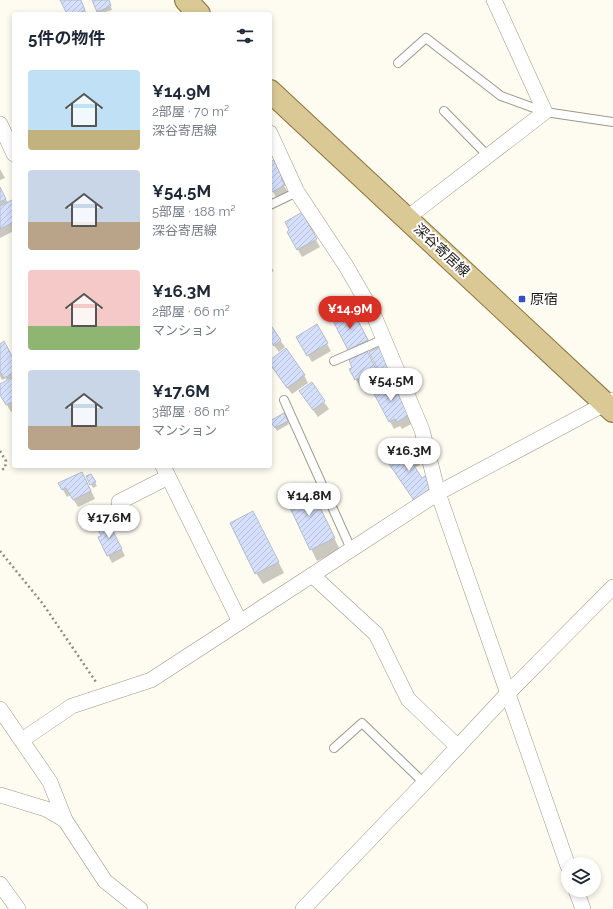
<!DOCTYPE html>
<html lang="ja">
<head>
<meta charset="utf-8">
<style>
  :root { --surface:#fff; --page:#f2f2f3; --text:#1f2937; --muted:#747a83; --accent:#d93025 }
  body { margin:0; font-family:Raleway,"Noto Sans JP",sans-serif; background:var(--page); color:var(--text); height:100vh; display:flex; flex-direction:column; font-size:15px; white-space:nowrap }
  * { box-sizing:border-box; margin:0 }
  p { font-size:13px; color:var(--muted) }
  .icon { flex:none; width:22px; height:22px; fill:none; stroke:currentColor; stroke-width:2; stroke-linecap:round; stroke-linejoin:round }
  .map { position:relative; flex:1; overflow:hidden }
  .details { position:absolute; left:12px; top:12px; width:260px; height:456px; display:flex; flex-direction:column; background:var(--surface); border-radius:4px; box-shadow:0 2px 6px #0003 }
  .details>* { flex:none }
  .controls { position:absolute; left:561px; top:857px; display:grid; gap:8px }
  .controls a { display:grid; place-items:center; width:40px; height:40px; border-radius:50%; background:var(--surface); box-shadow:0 2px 6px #0003; font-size:20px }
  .price { position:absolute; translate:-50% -34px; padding:0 9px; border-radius:14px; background:#fff; color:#222; font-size:13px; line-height:26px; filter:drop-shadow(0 1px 2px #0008) }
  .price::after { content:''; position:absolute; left:50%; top:24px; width:12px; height:9px; margin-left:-6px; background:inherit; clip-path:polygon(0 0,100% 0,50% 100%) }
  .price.active { background:var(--accent); color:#fff }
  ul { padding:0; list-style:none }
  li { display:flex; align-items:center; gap:12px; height:100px; padding:0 16px }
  li span { display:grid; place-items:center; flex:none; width:112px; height:80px; border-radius:4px; color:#555 }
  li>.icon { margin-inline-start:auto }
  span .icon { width:48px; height:48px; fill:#fffc; stroke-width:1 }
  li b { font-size:17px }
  h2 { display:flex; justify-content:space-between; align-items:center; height:48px; padding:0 16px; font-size:17px }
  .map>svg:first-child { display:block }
</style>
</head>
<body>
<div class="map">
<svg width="613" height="909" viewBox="0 0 613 909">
  <defs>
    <pattern id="building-hatch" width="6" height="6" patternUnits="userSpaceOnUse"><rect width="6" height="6" fill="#d5e0fc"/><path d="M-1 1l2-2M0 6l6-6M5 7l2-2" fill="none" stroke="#b6c0d7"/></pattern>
  </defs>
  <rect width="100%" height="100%" fill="#fefbf1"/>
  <g fill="#0003">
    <polygon points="61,0 80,0 87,14 68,14"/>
    <polygon points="93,0 108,0 112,10 99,14"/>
    <polygon points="275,160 287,184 284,186 288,192 277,199 270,186 270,163"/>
    <polygon points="0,169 5,178 0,180"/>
    <polygon points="0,188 8,203 14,200 14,231 0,238"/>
    <polygon points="301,214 320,247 302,257 288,232"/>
    <polygon points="270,265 274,271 270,273"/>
    <polygon points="356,317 372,347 353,357 334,319"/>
    <polygon points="270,326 285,347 279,352 270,340"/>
    <polygon points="317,326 331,351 312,362 297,337"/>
    <polygon points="0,345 14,361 14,410 11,412 0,393 0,385 7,381 6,378 2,380 0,376"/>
    <polygon points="371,352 393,372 383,377"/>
    <polygon points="371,360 383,385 415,422 402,429 400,426 394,429 373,390 366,393 362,385 360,386 355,379"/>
    <polygon points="270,361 304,375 308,383 292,394 273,369"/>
    <polygon points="311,384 329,409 318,417 305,399"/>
    <polygon points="284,414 289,424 277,431 272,421"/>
    <polygon points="416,457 420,465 414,468 420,509 392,468"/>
    <polygon points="91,475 97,486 93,488 87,477"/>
    <polygon points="86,480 95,499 78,507 71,495 67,497 60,484"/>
    <polygon points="308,484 340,550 317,561 285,495"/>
    <polygon points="259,524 284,573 263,584 256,573"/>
    <polygon points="112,529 125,556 112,563 108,555"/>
  </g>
  <g fill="url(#building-hatch)" stroke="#b6bccc">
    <polygon points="60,0 81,0 85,10 77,14 67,14"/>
    <polygon points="92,0 109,0 111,6 97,12"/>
    <polygon points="276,159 283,177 281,178 285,185 272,192 270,188 270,162"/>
    <polygon points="0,187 6,199 0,202"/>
    <polygon points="14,199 14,222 0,229 0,206"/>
    <polygon points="302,212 317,239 297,250 287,232 289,230 285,222"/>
    <polygon points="352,309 368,340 348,350 332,319"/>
    <polygon points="270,324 281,340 274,346 270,340"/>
    <polygon points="317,324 328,343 307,356 296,337"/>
    <polygon points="4,341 14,360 14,373 4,378 0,371 0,344"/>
    <polygon points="381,346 392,369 380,374 369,352"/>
    <polygon points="286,348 305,375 287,388 270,364 270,360"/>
    <polygon points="367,351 380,377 361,386 357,378 355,380 349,369 352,368 349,360"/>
    <polygon points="14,376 14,401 6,405 0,395 0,384"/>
    <polygon points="392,379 411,414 397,422 395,419 389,422 372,390"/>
    <polygon points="312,382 325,401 313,410 299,391"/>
    <polygon points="284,413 288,421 275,428 270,421"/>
    <polygon points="405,440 417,457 411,461 422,478 425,476 433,490 415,502 387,461 399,452 395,447"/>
    <polygon points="82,472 91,491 73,500 66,488 62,490 58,483"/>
    <polygon points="91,474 96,482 90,485 86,476"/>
    <polygon points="308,483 335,538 310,550 284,495"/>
    <polygon points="253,511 279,562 255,574 230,523"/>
    <polygon points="108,521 122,549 107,556 98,537 101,536 97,527"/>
  </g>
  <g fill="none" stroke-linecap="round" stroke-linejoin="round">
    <defs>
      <g id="lane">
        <polyline points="398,63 426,38 501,96 545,112 613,122"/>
        <polyline points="444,111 488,156"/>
        <polyline points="270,205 297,192"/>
        <polyline points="334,361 384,339"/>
        <polyline points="284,400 351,549"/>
        <polyline points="334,748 362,723 424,783"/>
      </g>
      <g id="street">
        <polyline points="0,124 14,154"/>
        <polyline points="270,133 297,192 346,266 372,311 422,430 438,493 568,866"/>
        <polyline points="407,218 545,112 494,0"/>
        <polyline points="163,466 240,622"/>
        <polyline points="119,502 168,477"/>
        <polyline points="312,575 376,634 408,699 458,747"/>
        <polyline points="0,709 50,782 65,820 105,881 140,909"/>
        <polyline points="22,740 72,706 151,680 438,493 612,400"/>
        <polyline points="0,795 46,809 65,820"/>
        <polyline points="0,884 18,909"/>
        <polyline points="576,890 583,909"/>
        <polyline points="303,909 424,783 508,693 613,587"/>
      </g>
      <g id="primary">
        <polyline points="186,0 199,14"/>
        <polyline points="270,91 613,411"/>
      </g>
    </defs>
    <use href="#lane" stroke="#9d9888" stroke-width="10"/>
    <use href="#street" stroke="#9d9888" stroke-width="16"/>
    <use href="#primary" stroke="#88743a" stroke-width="24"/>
    <g stroke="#8e8b83" stroke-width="2.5" stroke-dasharray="2 3" stroke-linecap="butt">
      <polyline points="0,451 6,461 5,468 0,471"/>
      <polyline points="0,551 43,604 96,682"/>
    </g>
    <use href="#lane" stroke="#fff" stroke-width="8"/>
    <use href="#street" stroke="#fff" stroke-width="15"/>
    <use href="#primary" stroke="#dac895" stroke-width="22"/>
  </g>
  <rect fill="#3650c2" stroke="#fff" stroke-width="1.5" x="518" y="295" width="8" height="8" rx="2"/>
  <g text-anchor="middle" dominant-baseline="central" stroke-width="4" stroke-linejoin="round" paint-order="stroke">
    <g font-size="14" fill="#1d1b15" stroke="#fff">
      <text transform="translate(442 250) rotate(43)">深谷寄居線</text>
    </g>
    <g font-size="14" fill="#1d1b15" stroke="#fff" text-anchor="start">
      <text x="530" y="299">原宿</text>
    </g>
  </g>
</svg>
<div class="controls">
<a><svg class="icon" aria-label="layers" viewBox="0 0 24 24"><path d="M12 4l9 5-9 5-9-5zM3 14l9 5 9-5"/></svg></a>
</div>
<b class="price active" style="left:350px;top:330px">¥14.9M</b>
<b class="price" style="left:391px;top:402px">¥54.5M</b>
<b class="price" style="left:409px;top:472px">¥16.3M</b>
<b class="price" style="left:309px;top:517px">¥14.8M</b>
<b class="price" style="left:109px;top:539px">¥17.6M</b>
<section class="details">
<h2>5件の物件<svg class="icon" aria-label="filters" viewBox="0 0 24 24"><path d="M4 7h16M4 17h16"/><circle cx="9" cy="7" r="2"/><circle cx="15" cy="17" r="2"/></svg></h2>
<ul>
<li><span style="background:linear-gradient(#bfe0f5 75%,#c2b280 0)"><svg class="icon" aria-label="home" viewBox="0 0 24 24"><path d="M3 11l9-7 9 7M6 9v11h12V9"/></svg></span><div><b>¥14.9M</b><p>2部屋 · 70 m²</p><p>深谷寄居線</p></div></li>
<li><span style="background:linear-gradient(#c9d6e8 65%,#b9a48a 0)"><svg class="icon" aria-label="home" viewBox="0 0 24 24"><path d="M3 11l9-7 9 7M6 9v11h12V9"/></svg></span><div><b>¥54.5M</b><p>5部屋 · 188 m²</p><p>深谷寄居線</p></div></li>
<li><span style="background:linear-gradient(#f6c9c9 70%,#8fb573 0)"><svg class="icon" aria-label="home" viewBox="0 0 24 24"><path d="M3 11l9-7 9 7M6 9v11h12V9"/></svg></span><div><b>¥16.3M</b><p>2部屋 · 66 m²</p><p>マンション</p></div></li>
<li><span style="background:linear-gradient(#c9d6e8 70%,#b9a48a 0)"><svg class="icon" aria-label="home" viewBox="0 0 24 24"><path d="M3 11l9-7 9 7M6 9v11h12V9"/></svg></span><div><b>¥17.6M</b><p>3部屋 · 86 m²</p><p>マンション</p></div></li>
</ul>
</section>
</div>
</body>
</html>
